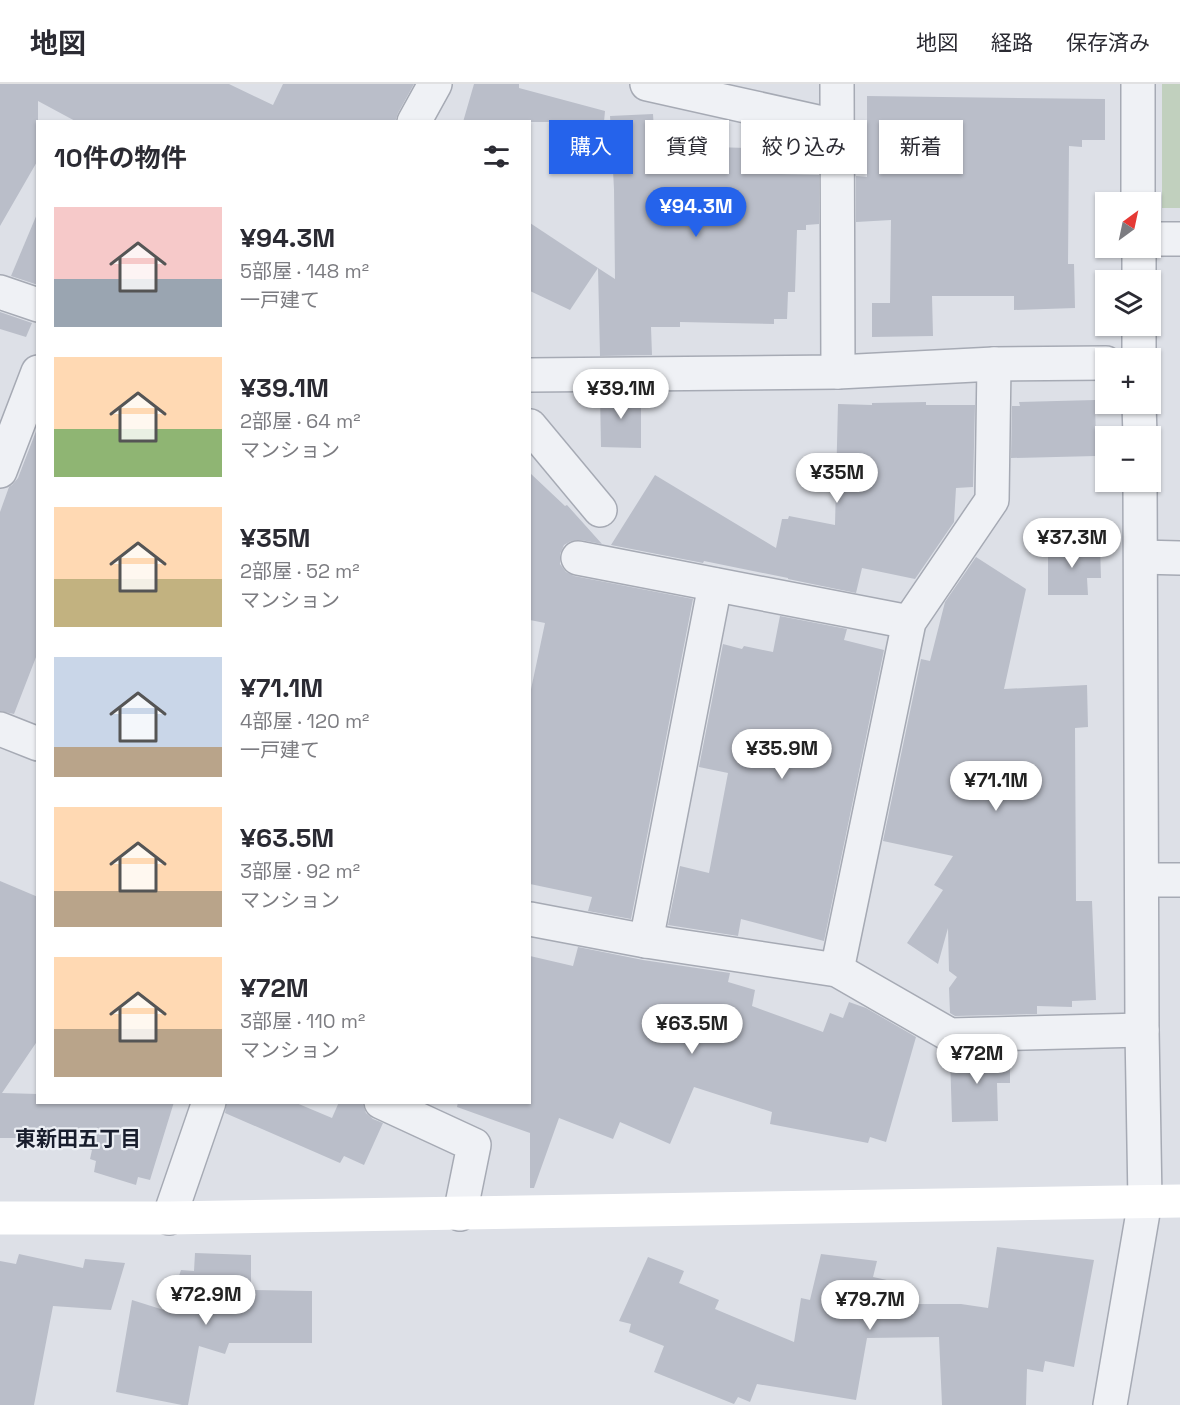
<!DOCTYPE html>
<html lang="ja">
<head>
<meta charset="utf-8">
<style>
  :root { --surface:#fff; --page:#f2f2f3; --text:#2b2b33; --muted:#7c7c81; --line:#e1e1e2; --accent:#2563eb }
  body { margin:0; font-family:"Space Grotesk","Noto Sans JP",sans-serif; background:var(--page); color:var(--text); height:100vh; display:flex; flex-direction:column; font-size:22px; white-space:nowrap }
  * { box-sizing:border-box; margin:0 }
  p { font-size:20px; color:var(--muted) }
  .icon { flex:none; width:33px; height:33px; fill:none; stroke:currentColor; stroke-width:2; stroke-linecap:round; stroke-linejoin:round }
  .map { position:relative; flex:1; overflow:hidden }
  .panel { position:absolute; left:36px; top:36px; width:495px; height:984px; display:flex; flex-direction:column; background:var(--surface); border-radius:0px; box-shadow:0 2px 4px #0004 }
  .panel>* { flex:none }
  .banner { position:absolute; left:549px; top:36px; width:540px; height:54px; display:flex; gap:12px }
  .needle { width:39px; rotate:33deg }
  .tools { position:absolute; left:1095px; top:108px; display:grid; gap:12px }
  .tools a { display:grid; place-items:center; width:66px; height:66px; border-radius:0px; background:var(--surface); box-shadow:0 2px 4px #0004; font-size:30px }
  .price { position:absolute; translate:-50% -51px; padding:0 14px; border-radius:21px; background:#fff; color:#222; font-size:20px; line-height:39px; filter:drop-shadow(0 2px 3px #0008) }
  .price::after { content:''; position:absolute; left:50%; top:36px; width:18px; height:14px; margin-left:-9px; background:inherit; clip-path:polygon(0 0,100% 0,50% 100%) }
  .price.selected { background:var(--accent); color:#fff }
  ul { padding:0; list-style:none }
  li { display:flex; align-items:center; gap:18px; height:150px; padding:0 18px }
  li span { display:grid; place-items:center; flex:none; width:168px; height:120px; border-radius:0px; color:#555 }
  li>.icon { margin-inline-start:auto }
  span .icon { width:72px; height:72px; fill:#fffc; stroke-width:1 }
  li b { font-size:26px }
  h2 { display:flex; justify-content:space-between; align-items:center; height:72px; padding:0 18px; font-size:26px }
  .tag { padding:0 21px; border-radius:0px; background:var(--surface); box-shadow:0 2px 4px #0004; font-size:21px; line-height:54px }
  .tag.selected { background:var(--accent); color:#fff }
  header { display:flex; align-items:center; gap:36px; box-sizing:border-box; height:84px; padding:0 30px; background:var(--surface); border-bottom:2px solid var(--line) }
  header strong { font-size:28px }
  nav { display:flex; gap:33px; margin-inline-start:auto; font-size:21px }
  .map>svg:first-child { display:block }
</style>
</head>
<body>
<header>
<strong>地図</strong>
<nav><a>地図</a><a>経路</a><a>保存済み</a></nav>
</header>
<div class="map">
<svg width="1180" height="1321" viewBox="0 0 1180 1321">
  <rect width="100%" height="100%" fill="#dde0e7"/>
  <rect fill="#c1d0be" x="1162" y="0" width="18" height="124"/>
  <g fill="#babec9">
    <polygon points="0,0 229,0 273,21 283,0 414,0 398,29 395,38 77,38 38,17 38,76 0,142"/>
    <polygon points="474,0 519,0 519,4 605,27 604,38 463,38"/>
    <polygon points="867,12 1105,15 1105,56 1082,56 1082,63 1069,62 1068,180 1074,180 1075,224 1014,226 1014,212 932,212 933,252 872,253 872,219 890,219 891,136 856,138 856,92 867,93"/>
    <polygon points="653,30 655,61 746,64 745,89 819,91 819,140 806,141 806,146 797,146 795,208 788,208 787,235 774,235 774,240 680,238 680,243 651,243 652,271 600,272 598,184 615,195 614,105 610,32"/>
    <polygon points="37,130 38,130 38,201 11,192"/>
    <polygon points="530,139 598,184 570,226 530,207"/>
    <polygon points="0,228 32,239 26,253 0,245"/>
    <polygon points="600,309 641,309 641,364 601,363"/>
    <polygon points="1095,316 1096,372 1011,374 1012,322 1020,322 1019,318"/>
    <polygon points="926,318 926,321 975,321 973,403 956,404 954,438 915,495 862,484 856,509 788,495 788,494 704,477 703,479 611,461 655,391 776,464 782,435 788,435 789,432 835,441 838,320 872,321 872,319"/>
    <polygon points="38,342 38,568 14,630 0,627 0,428 9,403 12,401 18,394"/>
    <polygon points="530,389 565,422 567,421 602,460 581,456 571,457 564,461 560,470 560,480 566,488 574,492 693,515 631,835 588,827 592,813 530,800 530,610 545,539 530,536"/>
    <polygon points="1048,462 1100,462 1101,494 1087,494 1088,511 1048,511"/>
    <polygon points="976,473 1026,505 1004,605 1087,601 1088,643 1075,644 1076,817 1092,817 1096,916 1072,917 1072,923 1037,922 1037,930 955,932 950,929 949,904 957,893 949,887 948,844 938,880 907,859 943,806 934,801 953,772 883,757 921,575 930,577 945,518"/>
    <polygon points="780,532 847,545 844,556 884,566 824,857 741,835 738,852 668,841 680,782 709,789 728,689 699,683 723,560 742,565 744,562 773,568"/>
    <polygon points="0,797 38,813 38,956 2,1009 38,1010 38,1018 174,1018 150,1096 138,1093 136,1101 94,1088 96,1077 90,1075 92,1066 83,1063 85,1054 0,1054"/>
    <polygon points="578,863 643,876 730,889 728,898 755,906 752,922 823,948 830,929 843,934 849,918 866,924 916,953 886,1058 870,1053 868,1059 770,1040 772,1028 694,1003 670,1060 620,1038 613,1055 559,1034 534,1104 530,1104 530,1049 457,1023 458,1018 530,1018 530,872 573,882"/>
    <polygon points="1010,968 1010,999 997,999 998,1037 952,1038 950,970"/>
    <polygon points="227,1018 294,1018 332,1034 339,1018 362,1018 366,1029 373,1035 383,1039 364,1081 344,1072 340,1079 225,1029"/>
    <polygon points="997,1163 1094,1176 1074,1283 1045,1277 1043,1288 1027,1285 1026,1321 942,1321 939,1253 867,1254 856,1316 757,1300 750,1318 738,1313 734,1320 654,1288 664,1262 629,1248 631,1240 619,1237 648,1173 684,1187 679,1199 719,1216 715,1225 794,1258 801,1214 810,1216 821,1170 877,1177 873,1193 887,1196 887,1215 909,1214 909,1220 961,1220 988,1224"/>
    <polygon points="195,1169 251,1171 251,1206 312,1207 312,1259 229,1259 225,1270 199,1262 188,1321 182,1321 116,1308 132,1216 167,1227 181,1186 194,1187"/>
    <polygon points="19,1170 83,1184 85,1175 125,1179 111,1226 53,1222 34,1321 0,1321 0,1177 16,1180"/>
  </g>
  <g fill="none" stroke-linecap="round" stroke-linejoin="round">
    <defs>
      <g id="street">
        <polyline points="647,0 836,42"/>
        <polyline points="1138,0 1138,118"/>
        <polyline points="414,38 435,0"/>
        <polyline points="1150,155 1180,155"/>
        <polyline points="1139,164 1139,196"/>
        <polyline points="0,208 38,221"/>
        <polyline points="1139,242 1139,274"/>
        <polyline points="838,288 994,280 1106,279"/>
        <polyline points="530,291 838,288 837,0"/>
        <polyline points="1139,320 1140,352"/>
        <polyline points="530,342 600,426"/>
        <polyline points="0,387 38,288"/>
        <polyline points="1141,473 1180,474"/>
        <polyline points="578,474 909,538"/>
        <polyline points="0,645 38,660"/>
        <polyline points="1142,796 1180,796"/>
        <polyline points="530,835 646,857 837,886 950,951 1142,946"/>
        <polyline points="646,857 715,501"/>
        <polyline points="837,886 909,538 992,416 994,280"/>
        <polyline points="381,1018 474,1061 460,1130"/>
        <polyline points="169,1134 209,1018"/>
        <polyline points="1110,1321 1145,1117 1142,946 1140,398"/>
      </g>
    </defs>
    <use href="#street" stroke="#a6aab4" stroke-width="36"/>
    <use href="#street" stroke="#eff1f5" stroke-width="33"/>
    <polyline stroke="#fff" stroke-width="33" points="0,1134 169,1134 1180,1117"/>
  </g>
  <g text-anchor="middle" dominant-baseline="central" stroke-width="4.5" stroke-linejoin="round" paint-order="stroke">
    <g font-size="21" font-weight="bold" fill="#191e2d" stroke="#eceff4">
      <text x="78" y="1054">東新田五丁目</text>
    </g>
  </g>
</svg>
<div class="tools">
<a><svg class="needle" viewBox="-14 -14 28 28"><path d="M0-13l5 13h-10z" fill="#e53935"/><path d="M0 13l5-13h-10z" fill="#7c7c81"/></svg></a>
<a><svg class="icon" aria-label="layers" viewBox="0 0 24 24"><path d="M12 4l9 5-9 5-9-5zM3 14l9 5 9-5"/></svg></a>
<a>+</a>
<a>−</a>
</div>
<b class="price selected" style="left:696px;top:154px">¥94.3M</b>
<b class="price" style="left:621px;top:336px">¥39.1M</b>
<b class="price" style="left:837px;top:420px">¥35M</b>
<b class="price" style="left:1072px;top:485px">¥37.3M</b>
<b class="price" style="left:782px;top:696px">¥35.9M</b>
<b class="price" style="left:996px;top:728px">¥71.1M</b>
<b class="price" style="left:692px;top:971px">¥63.5M</b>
<b class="price" style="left:977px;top:1001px">¥72M</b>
<b class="price" style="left:206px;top:1242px">¥72.9M</b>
<b class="price" style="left:870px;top:1247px">¥79.7M</b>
<div class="banner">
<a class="tag selected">購入</a>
<a class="tag">賃貸</a>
<a class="tag">絞り込み</a>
<a class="tag">新着</a>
</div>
<section class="panel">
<h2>10件の物件<svg class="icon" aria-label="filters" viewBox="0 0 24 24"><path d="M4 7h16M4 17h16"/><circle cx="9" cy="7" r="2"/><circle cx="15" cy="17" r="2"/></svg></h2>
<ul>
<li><span style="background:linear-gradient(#f6c9c9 60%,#9aa5b1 0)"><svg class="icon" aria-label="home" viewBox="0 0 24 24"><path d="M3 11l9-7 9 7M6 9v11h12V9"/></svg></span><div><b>¥94.3M</b><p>5部屋 · 148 m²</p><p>一戸建て</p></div></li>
<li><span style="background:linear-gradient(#ffd9b3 60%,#8fb573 0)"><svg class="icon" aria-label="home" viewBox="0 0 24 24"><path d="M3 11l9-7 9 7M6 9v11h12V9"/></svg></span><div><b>¥39.1M</b><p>2部屋 · 64 m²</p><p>マンション</p></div></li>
<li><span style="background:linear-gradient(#ffd9b3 60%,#c2b280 0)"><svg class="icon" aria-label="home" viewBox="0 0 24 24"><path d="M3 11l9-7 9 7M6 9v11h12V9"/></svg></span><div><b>¥35M</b><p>2部屋 · 52 m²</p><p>マンション</p></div></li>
<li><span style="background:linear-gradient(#c9d6e8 75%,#b9a48a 0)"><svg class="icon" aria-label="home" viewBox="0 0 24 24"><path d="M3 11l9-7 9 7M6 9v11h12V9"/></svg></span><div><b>¥71.1M</b><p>4部屋 · 120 m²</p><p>一戸建て</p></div></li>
<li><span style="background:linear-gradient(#ffd9b3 70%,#b9a48a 0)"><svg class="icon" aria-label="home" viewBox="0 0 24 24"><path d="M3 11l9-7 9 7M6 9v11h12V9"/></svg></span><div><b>¥63.5M</b><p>3部屋 · 92 m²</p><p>マンション</p></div></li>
<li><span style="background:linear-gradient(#ffd9b3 60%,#b9a48a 0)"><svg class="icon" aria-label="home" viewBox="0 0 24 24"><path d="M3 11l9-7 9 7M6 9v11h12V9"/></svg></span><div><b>¥72M</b><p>3部屋 · 110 m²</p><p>マンション</p></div></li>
</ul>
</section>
</div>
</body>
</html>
